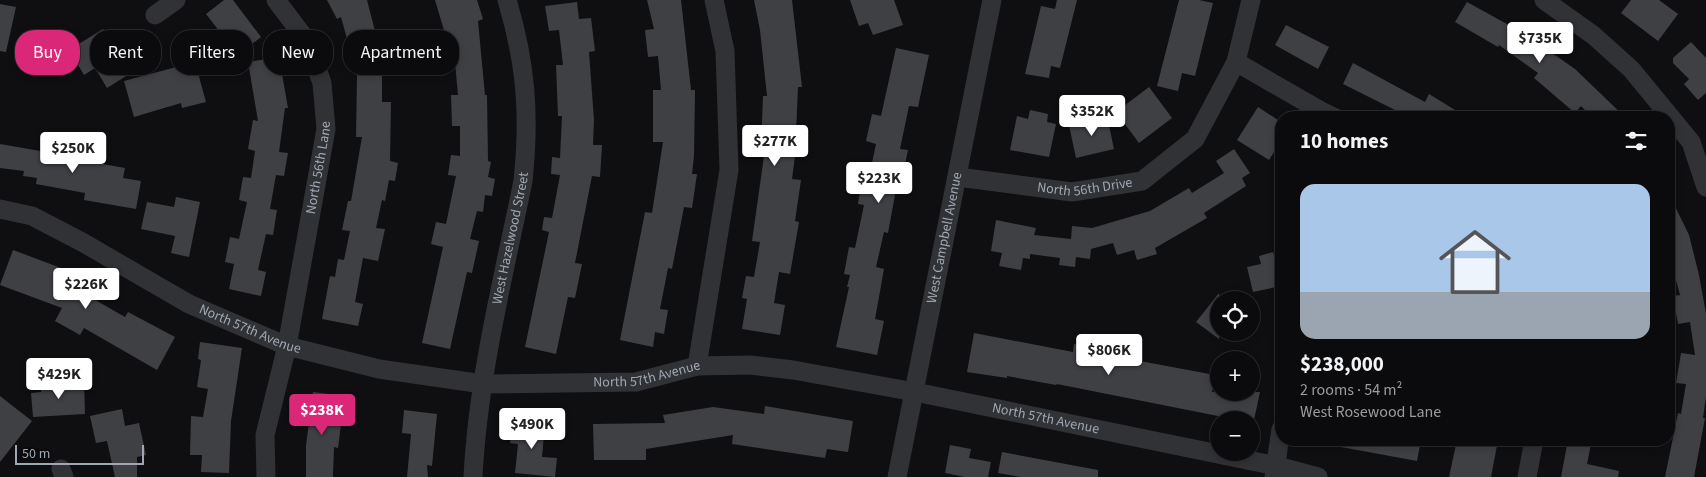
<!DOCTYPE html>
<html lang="en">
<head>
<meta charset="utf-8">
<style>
  :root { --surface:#0b0b0d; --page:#19191b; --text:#f1f3f6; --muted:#9a9b9d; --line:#2b2b2e; --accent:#db2777 }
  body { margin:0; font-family:"Source Sans 3",sans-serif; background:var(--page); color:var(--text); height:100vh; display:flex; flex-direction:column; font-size:19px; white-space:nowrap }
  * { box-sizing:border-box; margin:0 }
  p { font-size:16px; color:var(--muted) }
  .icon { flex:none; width:28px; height:28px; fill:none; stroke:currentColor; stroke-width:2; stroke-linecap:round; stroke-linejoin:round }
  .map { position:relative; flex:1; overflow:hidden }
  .side { position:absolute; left:1275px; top:111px; width:400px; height:335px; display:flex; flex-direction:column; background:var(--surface); border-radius:20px; box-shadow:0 2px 8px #0003,0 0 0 1px var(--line) }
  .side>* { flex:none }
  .guide { position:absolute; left:15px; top:30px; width:475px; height:45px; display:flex; gap:10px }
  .buttons { position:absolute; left:1210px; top:291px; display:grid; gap:10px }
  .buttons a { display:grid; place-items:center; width:50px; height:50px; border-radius:50%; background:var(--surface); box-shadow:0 2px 8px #0003,0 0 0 1px var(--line); font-size:25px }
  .scale { position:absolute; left:15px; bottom:12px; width:129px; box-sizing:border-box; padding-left:5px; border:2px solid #a0a7b2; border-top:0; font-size:14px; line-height:18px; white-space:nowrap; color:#a0a7b2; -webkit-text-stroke:4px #0a0b0c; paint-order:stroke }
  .price { position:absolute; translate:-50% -42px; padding:0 11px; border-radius:5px; background:#fff; color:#222; font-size:16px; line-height:32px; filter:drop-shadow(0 1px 2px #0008) }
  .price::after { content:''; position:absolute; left:50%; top:30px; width:15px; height:11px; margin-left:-8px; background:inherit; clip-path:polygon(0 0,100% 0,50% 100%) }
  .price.current { background:var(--accent); color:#fff }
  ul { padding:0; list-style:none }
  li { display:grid; align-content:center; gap:10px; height:265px; padding:0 25px }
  li span { display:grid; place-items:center; height:155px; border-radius:15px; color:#555 }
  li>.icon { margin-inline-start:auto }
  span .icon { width:90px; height:90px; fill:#fffc; stroke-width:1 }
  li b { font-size:21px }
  h2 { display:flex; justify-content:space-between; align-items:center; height:60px; padding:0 25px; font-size:21px }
  .pill { padding:0 18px; border-radius:20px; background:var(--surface); box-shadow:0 2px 8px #0003,0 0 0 1px var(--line); font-size:18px; line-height:45px }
  .pill.current { background:var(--accent); color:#fff }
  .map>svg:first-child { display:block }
</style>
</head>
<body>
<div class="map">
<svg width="1706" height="477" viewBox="0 0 1706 477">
  <rect width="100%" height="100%" fill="#0f0f11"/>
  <g fill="#3e4044">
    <polygon points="224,0 233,0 261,37 235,57 230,57 217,40 223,36 206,14"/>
    <polygon points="327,0 367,0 385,70 382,71 382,102 391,102 390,161 398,163 395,181 389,180 385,201 382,200 376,228 385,229 378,261 363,258 355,302 363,304 358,326 322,319 330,276 335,277 338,259 344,260 350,231 342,230 348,201 351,201 362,137 356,137 357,75 341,17 337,19"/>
    <polygon points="435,0 477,0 483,19 478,21 485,95 487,95 488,161 491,162 488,177 495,179 492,196 485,195 483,212 477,211 470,239 479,241 472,273 467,272 450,349 422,343 443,247 431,244 436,222 446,224 456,176 448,175 451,155 460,156 460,126 452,126 451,95 458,95 455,62 443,63 440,37 446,37"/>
    <polygon points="647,0 681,0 691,90 695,90 694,156 692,174 697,174 692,208 684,207 672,269 668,268 660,309 668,310 664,334 655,332 653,347 620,340 645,212 652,213 663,142 653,142 653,90 661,90 658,56 648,57 645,30 654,29"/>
    <polygon points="754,0 792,0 802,87 798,87 795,156 792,179 801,180 795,221 799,222 790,274 779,272 774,303 785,305 780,335 742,329 747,299 742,298 746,276 754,277 760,242 752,241 765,149 761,149 763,96 767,96 760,30"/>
    <polygon points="850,0 894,0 903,25 873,35 868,23 859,26"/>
    <polygon points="1057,0 1077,0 1060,68 1051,66 1049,78 1025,74 1041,6 1055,9"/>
    <polygon points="1179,0 1199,0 1213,3 1195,76 1182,73 1178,91 1157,86"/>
    <polygon points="1631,0 1659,0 1678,14 1658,41 1621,13"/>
    <polygon points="577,2 579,19 591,18 595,51 589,52 594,120 593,145 602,145 600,177 592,176 575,263 582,264 575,298 568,297 556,354 525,347 549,232 542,230 544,217 552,218 560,175 551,174 552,157 560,158 562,116 558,116 556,65 563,65 559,30 549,31 545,6"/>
    <polygon points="1467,2 1525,34 1575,69 1626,118 1593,118 1581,106 1575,113 1534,78 1538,73 1499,45 1498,47 1455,22"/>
    <polygon points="0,4 16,7 6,52 0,51"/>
    <polygon points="1286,25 1329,47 1318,69 1275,45"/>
    <polygon points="103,29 131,73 107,88 95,68 84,75 69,50"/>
    <polygon points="1691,42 1706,58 1706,93 1698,100 1684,84 1689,79 1673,63 1673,58"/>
    <polygon points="896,48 929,55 918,107 909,106 900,149 908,150 903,174 899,173 888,233 884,232 876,267 884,269 875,319 884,321 877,355 836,347 849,287 847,287 850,275 844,274 849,247 855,248 864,205 858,204 861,185 867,186 876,144 866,141 872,114 881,116"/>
    <polygon points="279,57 288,108 285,108 279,152 288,153 284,176 276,175 270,209 277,210 273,235 266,234 258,270 266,272 261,296 229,289 234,264 225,262 230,237 239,239 247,202 239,200 243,177 251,178 255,151 248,149 253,120 258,121 248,62"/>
    <polygon points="195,62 206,102 182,108 181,103 134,117 124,81"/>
    <polygon points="1353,63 1425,102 1429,94 1468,118 1404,118 1394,112 1395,110 1343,84"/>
    <polygon points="1149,87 1172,118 1139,143 1116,112"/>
    <polygon points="1258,107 1281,122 1281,141 1269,160 1237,140"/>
    <polygon points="1030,110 1048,114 1047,122 1056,124 1049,157 1010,150 1017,116 1028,119"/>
    <polygon points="1107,116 1114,149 1076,158 1069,125"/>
    <polygon points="0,144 52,153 54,144 82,149 80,160 125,168 123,178 141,181 136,209 84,200 85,193 36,184 37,178 23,176 24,171 0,168"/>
    <polygon points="1234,149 1250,173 1242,178 1246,186 1204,213 1207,218 1155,248 1157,254 1137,260 1134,250 1117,255 1113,243 1091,249 1090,259 1076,257 1075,267 1059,265 1060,258 1030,254 1030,259 1023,258 1021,270 999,266 1002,253 991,251 996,220 1036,228 1034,235 1071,239 1072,226 1092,228 1150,211 1189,188 1192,193 1224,173 1216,161"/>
    <polygon points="1669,194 1689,235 1699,275 1706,314 1706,396 1703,418 1705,418 1694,477 1665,477 1678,413 1681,414 1686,384 1676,383 1681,353 1695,355 1690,322 1678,324 1673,296 1680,295 1669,254"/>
    <polygon points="176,197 200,202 189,257 171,253 175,236 141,229 147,202 174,207"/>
    <polygon points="13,250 61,268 57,278 125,317 128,312 175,337 157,370 84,328 80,335 55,321 62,308 0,285"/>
    <polygon points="1273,252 1275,259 1281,258 1281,286 1253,292 1247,267 1261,264 1259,256"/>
    <polygon points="1219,293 1219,339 1196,322"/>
    <polygon points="974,333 1073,352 1074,344 1114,352 1113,356 1215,375 1212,392 1260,392 1254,420 1238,420 1057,384 1056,385 1007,376 1007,378 967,372"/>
    <polygon points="200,342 242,348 231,421 229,473 201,472 202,455 190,455 191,416 203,417 208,389 197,387 201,360 198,359"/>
    <polygon points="84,381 85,414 33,417 31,393 41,392 41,384"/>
    <polygon points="313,392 337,395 333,424 341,425 338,448 334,447 333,477 306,477 306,445"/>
    <polygon points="0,396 32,421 0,462"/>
    <polygon points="765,406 853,421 848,452 827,449 825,458 732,444 733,435 646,449 646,460 594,460 593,424 665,423 663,415 713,407 764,414"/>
    <polygon points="122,409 125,426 139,423 146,455 137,457 137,477 115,477 107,441 96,443 90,416"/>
    <polygon points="404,410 437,414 432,466 427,465 428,477 407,477 411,434 402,433"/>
    <polygon points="512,421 545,423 542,457 557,458 555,477 515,473 518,444 510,443"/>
    <polygon points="1342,440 1421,440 1417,461 1341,447"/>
    <polygon points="1457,440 1498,440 1491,477 1449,477"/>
    <polygon points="1568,440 1591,444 1587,464 1619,471 1618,477 1561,477"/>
    <polygon points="950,445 971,449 969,458 991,462 988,477 965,477 945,473"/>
    <polygon points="1002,452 1098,470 1098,477 1021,477 998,473"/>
  </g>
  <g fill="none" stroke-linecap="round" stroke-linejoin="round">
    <g stroke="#303236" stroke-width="19">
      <polyline points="1544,0 1593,35 1631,69 1691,142 1706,187"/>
      <polyline points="155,15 176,0"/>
      <polyline points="1236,62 1321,111 1336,118"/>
      <path id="s1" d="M958 177 1072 192 1142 181 1195 139 1236 62 1251 0"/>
      <path id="s2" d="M0 209 32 216 82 242 189 304 287 346 379 369 483 384 636 382 697 366 750 365 793 370 915 392 1277 466 1318 477"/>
      <polyline points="697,366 729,170 725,51 714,0"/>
      <polyline points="61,469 64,477"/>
      <path id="s3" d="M266 477 265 435 287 346 326 129 322 83 307 41 276 0"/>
      <path id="s4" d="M473 477C478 377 503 279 523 181 530 115 526 63 507 0"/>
      <path id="s5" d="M897 477 992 0"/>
      <polyline points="1274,477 1281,429"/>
      <polyline points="1527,477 1534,440"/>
    </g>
  </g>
  <g text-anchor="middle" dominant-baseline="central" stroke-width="4" stroke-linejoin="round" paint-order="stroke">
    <g font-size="14" fill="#a0a7b2" stroke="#0a0b0c">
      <text stroke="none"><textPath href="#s3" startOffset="315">North 56th Lane</textPath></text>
      <text stroke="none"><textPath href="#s1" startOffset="128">North 56th Drive</textPath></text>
      <text stroke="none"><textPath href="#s4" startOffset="242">West Hazelwood Street</textPath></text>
      <text stroke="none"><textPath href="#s5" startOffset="244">West Campbell Avenue</textPath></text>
      <text stroke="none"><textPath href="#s2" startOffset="279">North 57th Avenue</textPath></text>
      <text stroke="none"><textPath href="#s2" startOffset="684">North 57th Avenue</textPath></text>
      <text stroke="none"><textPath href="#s2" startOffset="1089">North 57th Avenue</textPath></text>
    </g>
  </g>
</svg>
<div class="buttons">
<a><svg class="icon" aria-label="locate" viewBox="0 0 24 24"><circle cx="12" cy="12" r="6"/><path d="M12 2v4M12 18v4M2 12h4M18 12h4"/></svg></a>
<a>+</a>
<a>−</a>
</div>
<div class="scale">50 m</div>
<b class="price" style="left:1540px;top:64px">$735K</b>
<b class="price" style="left:1092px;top:137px">$352K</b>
<b class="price" style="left:775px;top:167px">$277K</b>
<b class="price" style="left:73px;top:174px">$250K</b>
<b class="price" style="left:879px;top:204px">$223K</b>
<b class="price" style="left:86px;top:310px">$226K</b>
<b class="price" style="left:1109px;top:376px">$806K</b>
<b class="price" style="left:59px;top:400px">$429K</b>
<b class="price current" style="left:322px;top:436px">$238K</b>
<b class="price" style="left:532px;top:450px">$490K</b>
<div class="guide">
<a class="pill current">Buy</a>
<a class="pill">Rent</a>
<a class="pill">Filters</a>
<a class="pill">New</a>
<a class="pill">Apartment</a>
</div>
<section class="side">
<h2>10 homes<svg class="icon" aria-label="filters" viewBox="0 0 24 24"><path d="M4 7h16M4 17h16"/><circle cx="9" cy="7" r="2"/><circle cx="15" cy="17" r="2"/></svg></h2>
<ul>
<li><span style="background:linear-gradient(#a9c7e8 70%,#9aa5b1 0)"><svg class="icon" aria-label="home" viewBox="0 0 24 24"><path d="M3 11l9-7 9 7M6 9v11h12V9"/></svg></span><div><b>$238,000</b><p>2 rooms · 54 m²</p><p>West Rosewood Lane</p></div></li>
</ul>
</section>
</div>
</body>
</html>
